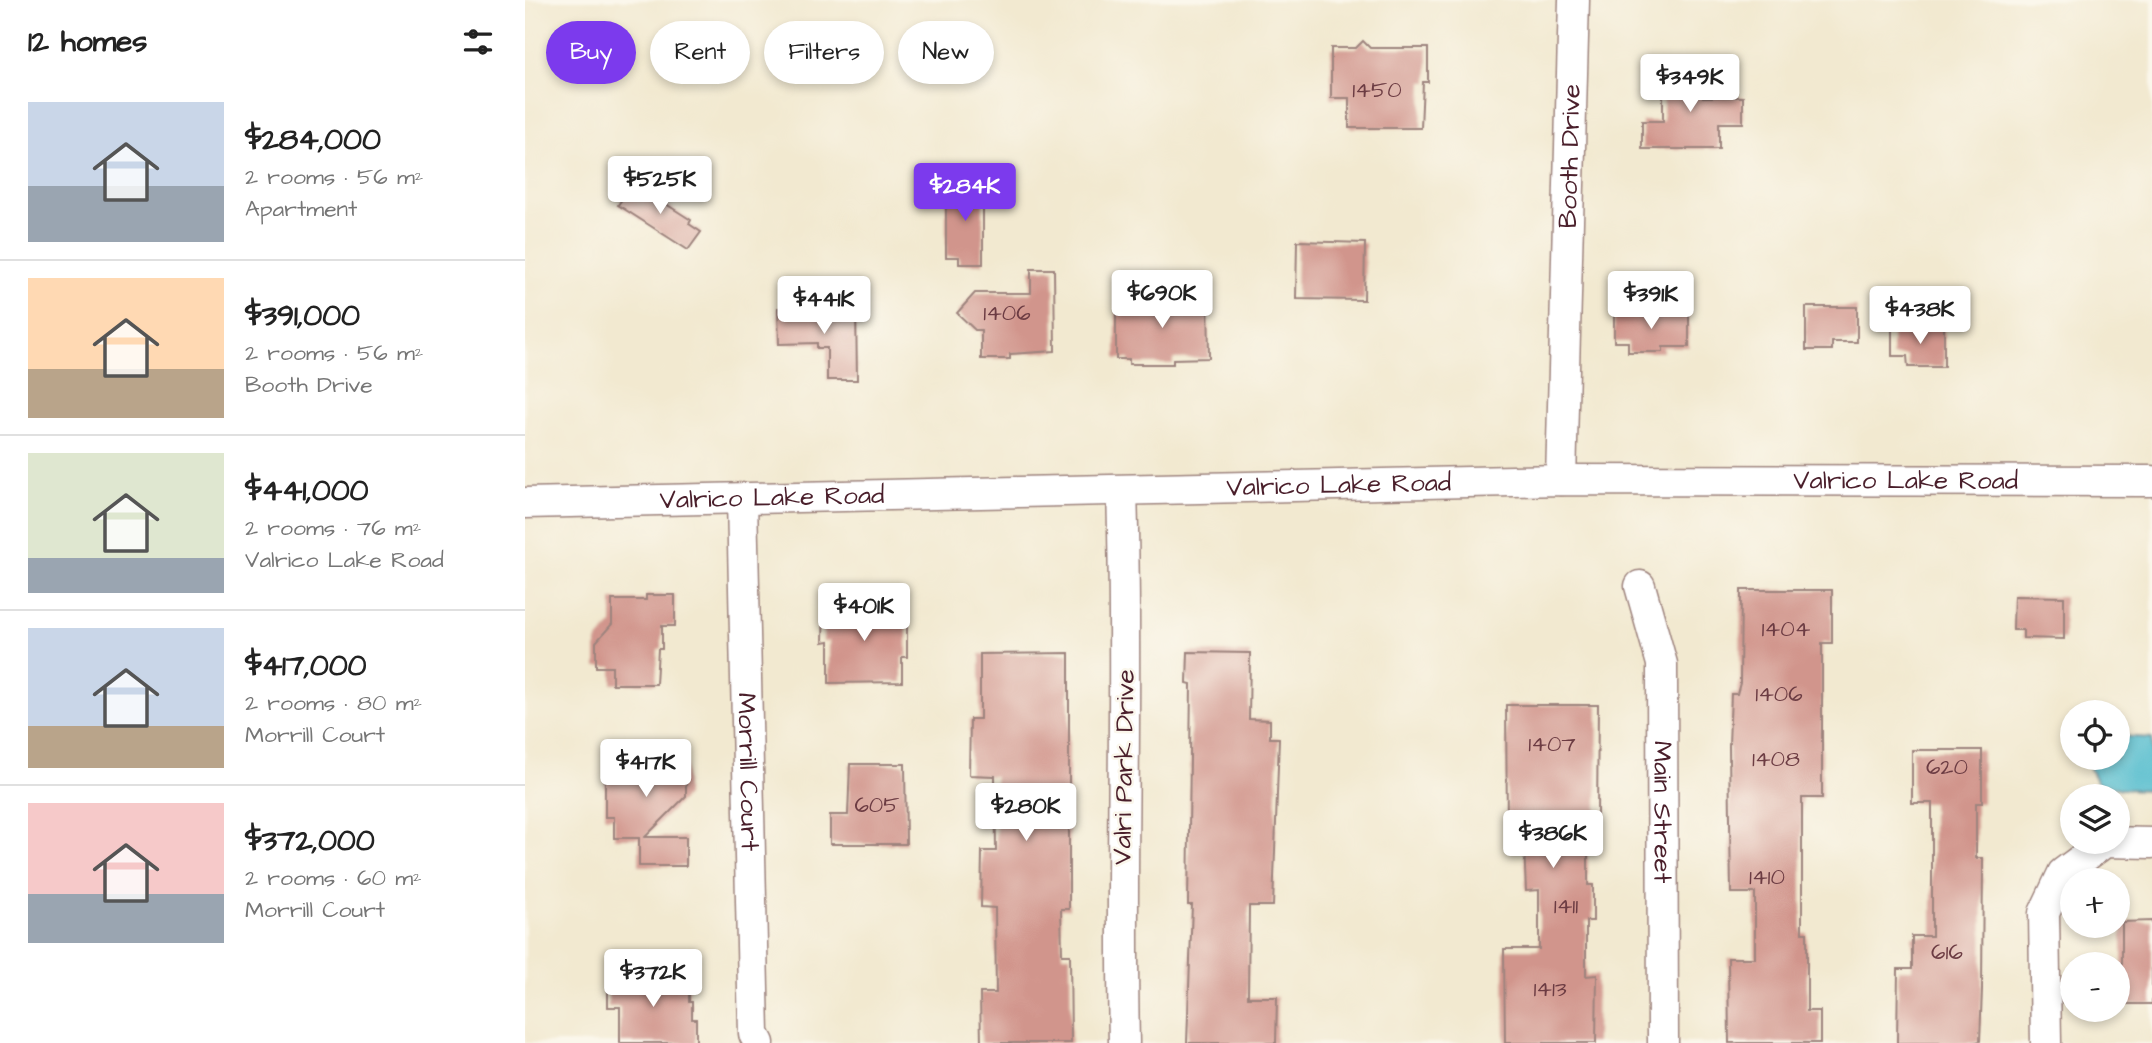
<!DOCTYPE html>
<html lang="en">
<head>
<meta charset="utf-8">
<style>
  :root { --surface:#fff; --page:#f2f2f2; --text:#222; --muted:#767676; --line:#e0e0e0; --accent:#7c3aed }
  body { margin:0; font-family:"Architects Daughter",sans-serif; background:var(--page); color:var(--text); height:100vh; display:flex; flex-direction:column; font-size:26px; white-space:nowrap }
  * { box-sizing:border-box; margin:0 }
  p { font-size:23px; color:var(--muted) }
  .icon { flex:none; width:38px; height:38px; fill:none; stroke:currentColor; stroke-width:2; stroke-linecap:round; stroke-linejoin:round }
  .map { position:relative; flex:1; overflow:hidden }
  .details { display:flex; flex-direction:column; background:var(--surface); width:525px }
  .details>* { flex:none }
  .guide { position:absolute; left:21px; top:21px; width:665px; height:63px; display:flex; gap:14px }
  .controls { position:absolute; left:1535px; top:700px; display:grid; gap:14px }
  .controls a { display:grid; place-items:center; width:70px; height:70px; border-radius:50%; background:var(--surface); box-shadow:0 4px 10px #0003; font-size:35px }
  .price { position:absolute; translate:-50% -60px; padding:0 16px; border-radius:7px; background:#fff; color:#222; font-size:23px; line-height:46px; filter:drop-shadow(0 2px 4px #0008) }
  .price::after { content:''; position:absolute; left:50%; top:42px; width:21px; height:16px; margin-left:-10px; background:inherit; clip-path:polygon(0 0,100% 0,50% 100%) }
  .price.on { background:var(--accent); color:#fff }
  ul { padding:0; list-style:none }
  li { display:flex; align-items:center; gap:21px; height:175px; padding:0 28px }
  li+li { border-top:2px solid var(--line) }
  li span { display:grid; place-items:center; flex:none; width:196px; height:140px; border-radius:0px; color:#555 }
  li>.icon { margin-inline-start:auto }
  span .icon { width:84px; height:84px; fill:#fffc; stroke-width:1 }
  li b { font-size:30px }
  h2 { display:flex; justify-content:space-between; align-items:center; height:84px; padding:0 28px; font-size:30px }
  .chip { padding:0 24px; border-radius:32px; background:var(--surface); box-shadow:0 4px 10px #0003; font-size:24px; line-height:63px }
  .chip.on { background:var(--accent); color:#fff }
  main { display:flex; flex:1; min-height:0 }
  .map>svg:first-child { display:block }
</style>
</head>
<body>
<main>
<section class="details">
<h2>12 homes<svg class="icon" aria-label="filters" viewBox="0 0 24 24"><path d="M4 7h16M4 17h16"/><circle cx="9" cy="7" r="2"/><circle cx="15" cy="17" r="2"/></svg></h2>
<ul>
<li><span style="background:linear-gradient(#c9d6e8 60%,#9aa5b1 0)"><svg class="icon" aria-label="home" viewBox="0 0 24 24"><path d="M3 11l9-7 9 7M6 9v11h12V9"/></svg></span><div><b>$284,000</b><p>2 rooms · 56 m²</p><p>Apartment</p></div></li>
<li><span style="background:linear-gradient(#ffd9b3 65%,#b9a48a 0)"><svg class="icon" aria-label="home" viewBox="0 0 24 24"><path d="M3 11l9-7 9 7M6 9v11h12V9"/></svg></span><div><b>$391,000</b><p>2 rooms · 56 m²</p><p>Booth Drive</p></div></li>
<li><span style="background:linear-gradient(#dfe7d0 75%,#9aa5b1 0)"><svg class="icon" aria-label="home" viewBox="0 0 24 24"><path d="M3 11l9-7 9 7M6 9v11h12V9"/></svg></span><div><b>$441,000</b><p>2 rooms · 76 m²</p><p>Valrico Lake Road</p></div></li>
<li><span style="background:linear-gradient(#c9d6e8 70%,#b9a48a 0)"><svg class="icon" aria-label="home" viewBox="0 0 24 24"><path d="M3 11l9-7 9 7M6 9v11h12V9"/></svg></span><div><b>$417,000</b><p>2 rooms · 80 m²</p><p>Morrill Court</p></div></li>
<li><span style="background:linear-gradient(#f6c9c9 65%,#9aa5b1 0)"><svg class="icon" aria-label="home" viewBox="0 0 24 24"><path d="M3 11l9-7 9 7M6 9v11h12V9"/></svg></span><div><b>$372,000</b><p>2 rooms · 60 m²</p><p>Morrill Court</p></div></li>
</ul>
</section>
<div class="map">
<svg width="1627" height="1043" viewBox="0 0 1627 1043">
  <rect width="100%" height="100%" fill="#fbf7ec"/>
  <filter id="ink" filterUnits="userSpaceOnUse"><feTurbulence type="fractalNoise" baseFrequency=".0143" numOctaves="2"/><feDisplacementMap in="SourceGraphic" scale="14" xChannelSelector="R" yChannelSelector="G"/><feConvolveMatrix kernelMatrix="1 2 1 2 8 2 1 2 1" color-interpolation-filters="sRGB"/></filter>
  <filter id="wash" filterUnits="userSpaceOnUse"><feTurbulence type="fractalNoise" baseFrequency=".00686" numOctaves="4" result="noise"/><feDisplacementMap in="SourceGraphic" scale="28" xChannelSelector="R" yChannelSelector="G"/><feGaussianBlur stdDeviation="1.57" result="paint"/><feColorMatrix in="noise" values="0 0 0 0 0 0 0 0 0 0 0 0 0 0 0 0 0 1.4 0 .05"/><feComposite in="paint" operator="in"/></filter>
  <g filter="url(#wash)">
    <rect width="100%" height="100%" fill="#f2e9d0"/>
    <polygon fill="#51bcce" stroke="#4e6e7c" stroke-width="2" points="1593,736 1627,738 1627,790 1597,789 1572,783 1564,767 1566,758 1592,758"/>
    <g id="blocks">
      <g fill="#d1958c">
        <polygon points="838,41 845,48 903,48 903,82 898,82 896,128 824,128 824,98 806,98 806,48 831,48"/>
        <polygon points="1138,68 1178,68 1178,97 1218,97 1218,123 1194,123 1194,149 1117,149 1117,121 1138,121"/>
        <polygon points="108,183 166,220 164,224 176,232 163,250 93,205"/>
        <polygon points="421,185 458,185 458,264 434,264 434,257 421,257"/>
        <polygon points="772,241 840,243 839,300 771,299"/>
        <polygon points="506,269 529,269 530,351 485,354 485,359 456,359 456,330 450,330 432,313 450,293 506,293"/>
        <polygon points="591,299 683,299 684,358 648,359 648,364 604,364 604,359 591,359"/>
        <polygon points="1281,307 1332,307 1332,342 1307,342 1307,350 1281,350"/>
        <polygon points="253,308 331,308 332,380 302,380 302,348 292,348 292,343 254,344"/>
        <polygon points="1103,309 1127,309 1127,315 1164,315 1164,347 1138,347 1138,352 1103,352 1103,342 1089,342 1089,315 1103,315"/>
        <polygon points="1367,327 1419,327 1419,367 1383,367 1382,356 1367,356"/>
        <polygon points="1216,590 1307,590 1307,643 1297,643 1297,798 1277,798 1277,933 1282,933 1282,1011 1295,1011 1295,1043 1204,1043 1203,958 1230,958 1230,893 1206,893 1204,746 1206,694 1212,694 1215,683"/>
        <polygon points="121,595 150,595 150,626 137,626 137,649 133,649 131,684 87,684 87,667 71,667 71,642 87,624 87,600 121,600"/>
        <polygon points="1489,596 1539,597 1539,639 1498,638 1498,630 1488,630"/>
        <polygon points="299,600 336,600 336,611 377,611 377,625 382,625 382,657 377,657 377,682 304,683 304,641 298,642"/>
        <polygon points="663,652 725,653 724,719 745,720 745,738 754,738 748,906 724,906 723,997 752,997 751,1043 662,1043 667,905 663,905 666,684 662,683"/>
        <polygon points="544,653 544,909 536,909 537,955 545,955 546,1043 456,1043 455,993 471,993 470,908 456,907 457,851 471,851 470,776 444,775 445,719 455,719 455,654"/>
        <polygon points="981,705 1073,705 1072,817 1066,817 1066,828 1063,828 1063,885 1068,885 1068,921 1061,921 1061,976 1072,975 1071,1043 980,1043 979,949 1014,949 1014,890 1001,891 999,844 989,844 989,826 982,827"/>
        <polygon points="80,748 161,748 161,796 120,837 161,837 161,866 114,866 114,838 89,838 89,817 80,817"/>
        <polygon points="1387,750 1457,750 1457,803 1451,803 1451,858 1458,858 1457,989 1455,1041 1448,1043 1372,1043 1373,969 1387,969 1387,936 1407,936 1407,803 1387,803"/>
        <polygon points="325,764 380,764 381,844 305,844 305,815 323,815"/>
        <polygon points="1627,921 1627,1004 1597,1004 1597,922"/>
        <polygon points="164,975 164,1002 167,1002 167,1019 171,1019 171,1043 95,1043 95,1007 83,1007 83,976"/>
      </g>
    </g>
  </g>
  <g filter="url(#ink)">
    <use href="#blocks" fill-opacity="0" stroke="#9e847e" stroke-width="2"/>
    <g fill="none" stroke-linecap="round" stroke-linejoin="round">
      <defs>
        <g id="minor">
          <path id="s1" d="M1036 480 1049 0"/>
          <path d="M597 491C603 675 595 859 599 1043"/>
          <path id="s2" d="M217 499 229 1034 234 1043"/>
          <path id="s3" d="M0 503 1036 480 1627 481"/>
          <path id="s4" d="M1115 586 1137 664 1138 1043"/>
          <polyline points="1521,1043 1519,913 1538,873 1580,842 1627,843"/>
        </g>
      </defs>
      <use href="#minor" stroke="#9e847e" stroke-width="33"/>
      <use href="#minor" stroke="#fff" stroke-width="30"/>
    </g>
  </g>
  <g text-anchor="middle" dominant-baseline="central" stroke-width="5" stroke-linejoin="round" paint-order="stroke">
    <g font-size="23" fill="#6c3c43">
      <text x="852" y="90">1450</text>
      <text x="482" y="313">1406</text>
      <text x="1261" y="629">1404</text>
      <text x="1254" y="694">1406</text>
      <text x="1027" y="744">1407</text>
      <text x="1251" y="759">1408</text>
      <text x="1422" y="767">620</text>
      <text x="352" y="805">605</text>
      <text x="1242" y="877">1410</text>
      <text x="1041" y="906">1411</text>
      <text x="1422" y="952">616</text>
      <text x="1025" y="989">1413</text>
    </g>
    <g font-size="26" fill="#4a1f2b" stroke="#fbf7ec">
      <text stroke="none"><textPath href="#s1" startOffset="324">Booth Drive</textPath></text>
      <text stroke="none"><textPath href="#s3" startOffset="1381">Valrico Lake Road</textPath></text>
      <text stroke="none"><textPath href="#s3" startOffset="814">Valrico Lake Road</textPath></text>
      <text stroke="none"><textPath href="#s3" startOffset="247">Valrico Lake Road</textPath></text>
      <text transform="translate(599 767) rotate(-89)">Valri Park Drive</text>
      <text stroke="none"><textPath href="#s2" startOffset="273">Morrill Court</textPath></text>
      <text stroke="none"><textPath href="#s4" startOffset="229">Main Street</textPath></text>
    </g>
  </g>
</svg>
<div class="controls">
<a><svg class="icon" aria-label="locate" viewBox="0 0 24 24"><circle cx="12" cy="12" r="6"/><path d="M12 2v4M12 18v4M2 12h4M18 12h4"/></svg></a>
<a><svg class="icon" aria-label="layers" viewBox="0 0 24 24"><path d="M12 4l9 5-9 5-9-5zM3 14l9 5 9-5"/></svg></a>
<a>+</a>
<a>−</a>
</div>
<b class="price" style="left:1165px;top:114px">$349K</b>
<b class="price" style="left:135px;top:216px">$525K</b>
<b class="price on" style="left:440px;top:223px">$284K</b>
<b class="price" style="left:637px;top:330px">$690K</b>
<b class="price" style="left:1126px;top:331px">$391K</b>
<b class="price" style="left:299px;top:336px">$441K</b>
<b class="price" style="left:1395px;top:346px">$438K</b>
<b class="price" style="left:339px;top:643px">$401K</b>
<b class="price" style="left:121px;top:799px">$417K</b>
<b class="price" style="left:501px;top:843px">$280K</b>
<b class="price" style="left:1028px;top:870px">$386K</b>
<b class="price" style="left:128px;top:1009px">$372K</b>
<div class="guide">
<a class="chip on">Buy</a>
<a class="chip">Rent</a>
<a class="chip">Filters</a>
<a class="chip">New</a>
</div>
</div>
</main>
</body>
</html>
